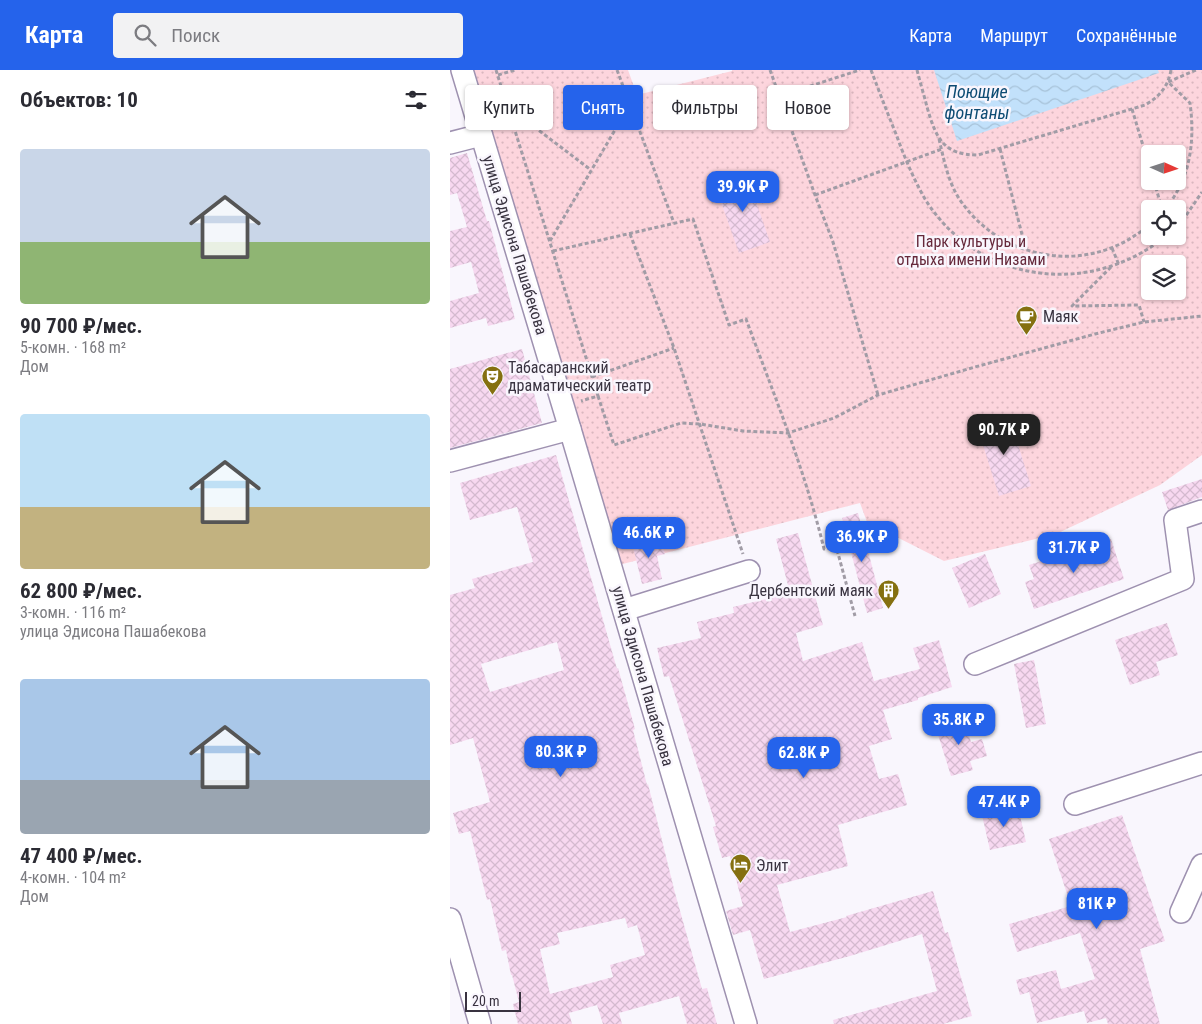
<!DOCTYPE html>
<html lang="ru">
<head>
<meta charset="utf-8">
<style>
  :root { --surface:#fff; --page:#f2f2f3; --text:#2b2b33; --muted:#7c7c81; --accent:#2563eb }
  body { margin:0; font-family:"Roboto Condensed",sans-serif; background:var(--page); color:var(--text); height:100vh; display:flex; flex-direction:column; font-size:19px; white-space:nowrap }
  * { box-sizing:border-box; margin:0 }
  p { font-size:16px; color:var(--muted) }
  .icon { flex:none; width:28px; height:28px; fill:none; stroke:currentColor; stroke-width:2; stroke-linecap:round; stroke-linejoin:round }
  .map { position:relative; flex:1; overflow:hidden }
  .details { display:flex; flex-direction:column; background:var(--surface); width:450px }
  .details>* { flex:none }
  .hud { position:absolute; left:15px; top:15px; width:475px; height:45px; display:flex; gap:10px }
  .needle { width:32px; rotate:93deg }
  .tools { position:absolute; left:691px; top:75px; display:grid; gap:10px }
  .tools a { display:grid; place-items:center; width:45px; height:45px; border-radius:5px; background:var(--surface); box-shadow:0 1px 4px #0004; font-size:25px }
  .scale { position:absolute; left:15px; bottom:12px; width:56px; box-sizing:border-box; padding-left:5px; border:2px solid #393340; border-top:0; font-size:14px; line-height:18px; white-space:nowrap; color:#393340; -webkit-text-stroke:4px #f9f6fd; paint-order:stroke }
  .price { position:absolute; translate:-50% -42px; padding:0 11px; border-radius:10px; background:var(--accent); color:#fff; font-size:16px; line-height:32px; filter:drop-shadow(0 1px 2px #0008) }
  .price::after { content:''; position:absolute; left:50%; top:30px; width:15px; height:11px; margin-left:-8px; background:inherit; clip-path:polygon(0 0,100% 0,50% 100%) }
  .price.selected { background:#222; color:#fff }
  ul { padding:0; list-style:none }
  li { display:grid; align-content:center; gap:10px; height:265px; padding:0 20px }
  li span { display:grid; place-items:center; height:155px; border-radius:5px; color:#555 }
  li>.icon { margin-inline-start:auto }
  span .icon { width:90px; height:90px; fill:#fffc; stroke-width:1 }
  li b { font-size:21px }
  h2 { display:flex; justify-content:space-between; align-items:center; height:60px; padding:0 20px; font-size:21px }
  .pill { padding:0 18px; border-radius:5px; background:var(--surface); box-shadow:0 1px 4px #0004; font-size:18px; line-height:45px }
  .pill.selected { background:var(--accent); color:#fff }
  header { display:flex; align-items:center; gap:30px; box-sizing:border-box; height:70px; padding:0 25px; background:var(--accent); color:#fff }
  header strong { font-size:24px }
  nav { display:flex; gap:28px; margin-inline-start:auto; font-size:18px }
  .search { width:350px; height:45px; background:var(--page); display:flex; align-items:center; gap:12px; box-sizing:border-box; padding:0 18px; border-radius:5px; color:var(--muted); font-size:19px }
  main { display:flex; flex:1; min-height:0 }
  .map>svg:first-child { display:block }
</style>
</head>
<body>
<header>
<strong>Карта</strong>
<div class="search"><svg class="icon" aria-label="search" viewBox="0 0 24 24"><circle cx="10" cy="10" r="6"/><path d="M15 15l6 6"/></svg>Поиск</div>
<nav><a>Карта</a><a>Маршрут</a><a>Сохранённые</a></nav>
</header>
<main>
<section class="details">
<h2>Объектов: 10<svg class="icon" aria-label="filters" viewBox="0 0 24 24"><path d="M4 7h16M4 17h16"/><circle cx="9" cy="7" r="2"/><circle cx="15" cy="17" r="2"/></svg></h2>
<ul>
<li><span style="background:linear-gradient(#c9d6e8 60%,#8fb573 0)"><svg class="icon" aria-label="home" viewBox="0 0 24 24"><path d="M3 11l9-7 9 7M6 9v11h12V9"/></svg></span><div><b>90 700 ₽/мес.</b><p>5-комн. · 168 m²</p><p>Дом</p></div></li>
<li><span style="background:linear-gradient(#bfe0f5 60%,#c2b280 0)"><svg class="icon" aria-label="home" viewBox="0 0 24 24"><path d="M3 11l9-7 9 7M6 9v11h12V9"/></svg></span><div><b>62 800 ₽/мес.</b><p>3-комн. · 116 m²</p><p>улица Эдисона Пашабекова</p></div></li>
<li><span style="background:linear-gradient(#a9c7e8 65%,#9aa5b1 0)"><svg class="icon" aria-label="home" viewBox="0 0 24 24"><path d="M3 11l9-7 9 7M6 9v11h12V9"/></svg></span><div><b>47 400 ₽/мес.</b><p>4-комн. · 104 m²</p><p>Дом</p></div></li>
</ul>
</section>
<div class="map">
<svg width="752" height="954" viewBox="0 0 752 954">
  <defs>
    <pattern id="park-dots" width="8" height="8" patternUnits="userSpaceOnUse" patternTransform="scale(1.25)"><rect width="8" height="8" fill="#fdd5dd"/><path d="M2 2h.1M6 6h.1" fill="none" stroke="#dab7bf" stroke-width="1.8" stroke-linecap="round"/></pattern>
    <pattern id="water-waves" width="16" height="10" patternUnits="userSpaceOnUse" patternTransform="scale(1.25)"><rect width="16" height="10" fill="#c2e1fb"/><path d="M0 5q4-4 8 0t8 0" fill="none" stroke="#a7c2d8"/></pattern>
    <pattern id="building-cross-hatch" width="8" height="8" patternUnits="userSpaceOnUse" patternTransform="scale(1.25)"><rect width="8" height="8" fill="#f7d8f0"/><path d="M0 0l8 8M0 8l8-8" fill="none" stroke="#d4bacf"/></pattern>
  </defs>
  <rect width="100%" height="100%" fill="#f9f6fd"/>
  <path fill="url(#park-dots)" fill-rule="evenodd" d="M13 0H178L187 25 282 1V0H752V385L710 415 606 464 494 491 417 452 410 433 161 497ZM700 84H728V111H700ZM700 139H728V166H700ZM700 194H728V221H700Z"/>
  <polygon fill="url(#water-waves)" points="484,0 708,0 709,3 507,71"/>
  <g fill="url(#building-cross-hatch)" fill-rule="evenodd">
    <polygon points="17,83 37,151 39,151 65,249 38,256 36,248 0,258 0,231 29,223 21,192 0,198 0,161 17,157 7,123 0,125 0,88"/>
    <polygon points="296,103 320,172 289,183 265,115"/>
    <polygon points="72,279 92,353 0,378 0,299"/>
    <polygon points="559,346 581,416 549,426 527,356"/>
    <path d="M106 385 167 599 168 598 185 659 183 660 197 715 198 714 225 823 252 919 257 918 267 954H237L229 926 169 943 172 954H153L147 935 119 943 122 954H68L63 934 69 932 62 905H61L56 880 52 881 40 829 37 830 20 761 9 764 3 743 40 732 23 668 0 675V525L25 518 22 509 83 492 67 437 20 450 10 413ZM107 572 114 600 40 622 31 594ZM175 848 178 858 187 855 195 885 160 895 163 907 100 924 90 879 110 874 107 863Z"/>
    <polygon points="752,409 752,427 718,440 712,422"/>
    <polygon points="408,443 433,538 417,543 392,448"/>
    <polygon points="348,463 373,555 346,563 353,591 412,572 424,611 470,599 463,578 489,570 502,617 468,628 468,630 433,640 442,669 419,676 429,709 448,704 457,735 388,755 398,796 327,815 340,862 397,847 396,846 483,821 495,863 498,862 522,946 493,954 384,954 383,950 487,921 472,864 400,886 314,909 300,860 283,865 276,841 293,836 280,786 272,788 263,757 266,756 219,606 214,607 207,578 251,568 247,552 284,543 283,537 340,523 326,469"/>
    <polygon points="210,467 215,484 207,486 212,509 192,514 182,473"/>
    <polygon points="661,469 674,509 584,539 575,512 584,509 579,495 614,484 614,485"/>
    <polygon points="535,484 551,524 519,538 502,498"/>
    <polygon points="717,553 728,585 706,592 710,605 680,615 665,570"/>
    <polygon points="584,590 596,654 576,658 564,594"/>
    <polygon points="513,646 521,672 532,669 537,686 520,691 523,700 501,706 485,655"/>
    <polygon points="568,737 576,772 540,780 532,745"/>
    <polygon points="672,745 715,871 690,879 710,954 658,954 656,948 637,953 634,941 587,953 579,922 570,925 566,910 606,900 611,919 645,909 630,863 567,882 559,854 621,836 599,769"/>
  </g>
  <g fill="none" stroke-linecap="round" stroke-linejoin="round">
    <defs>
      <g id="minor">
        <polyline points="12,0 120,359 296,954"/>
        <polyline points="0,73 31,65"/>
        <polyline points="0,391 120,359"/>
        <polyline points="174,540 299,501"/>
        <polyline points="525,594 733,509 725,450 752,441"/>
        <polyline points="625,734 752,693"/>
        <polyline points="731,842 752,795"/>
        <polyline points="0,849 30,954"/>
      </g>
    </defs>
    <use href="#minor" stroke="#9e91b0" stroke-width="24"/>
    <g stroke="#a19ca6" stroke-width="3" stroke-dasharray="4 2.5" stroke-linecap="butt">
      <polyline points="46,0 148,326 131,331"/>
      <polyline points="167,0 224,153"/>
      <polyline points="320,0 365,125 383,172 428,325"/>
      <path d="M421 0C429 21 437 42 446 64 454 86 463 108 475 129 528 214 640 228 716 166"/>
      <path d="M467 0C470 12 474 25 477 37 486 68 493 85 528 85L695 35C709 27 718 17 721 0"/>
      <polyline points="48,5 65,0"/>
      <polyline points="329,26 410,0"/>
      <polyline points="58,37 141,100"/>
      <polyline points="682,39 700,99"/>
      <path d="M489 69C494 90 498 112 510 130 553 193 642 206 700 154"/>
      <polyline points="550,79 576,180"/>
      <polyline points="704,111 712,139"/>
      <polyline points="365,125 492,79"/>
      <path d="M715 139C741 108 745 71 740 33L718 12 746 0"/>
      <polyline points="728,155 735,147 752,122"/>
      <polyline points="180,164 224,278 293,484"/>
      <polyline points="100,171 179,36"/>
      <polyline points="662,178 669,195"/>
      <path d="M103 181 243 149 279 255 296 249C324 325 355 400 374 479L386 476 405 546"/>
      <polyline points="661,197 622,236 689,235 694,252"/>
      <polyline points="142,307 224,278"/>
      <polyline points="148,326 164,375 231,353 250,354 293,361 338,363 384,348 428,325 525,297 645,264 694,252 752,246"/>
    </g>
    <use href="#minor" stroke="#fff" stroke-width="21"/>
  </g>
  <defs>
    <symbol id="cafe-pin" viewBox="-11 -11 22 30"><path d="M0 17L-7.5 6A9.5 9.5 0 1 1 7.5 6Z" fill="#857010" stroke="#f9f6fd"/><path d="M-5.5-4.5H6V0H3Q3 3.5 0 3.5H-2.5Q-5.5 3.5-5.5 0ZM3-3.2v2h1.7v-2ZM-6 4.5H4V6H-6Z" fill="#fff"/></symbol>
    <symbol id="theatre-pin" viewBox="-11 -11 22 30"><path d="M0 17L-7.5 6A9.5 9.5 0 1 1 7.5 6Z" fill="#857010" stroke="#f9f6fd"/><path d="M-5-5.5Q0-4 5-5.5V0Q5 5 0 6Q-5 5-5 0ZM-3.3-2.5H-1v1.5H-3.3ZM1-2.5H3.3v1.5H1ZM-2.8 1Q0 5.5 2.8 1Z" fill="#fff"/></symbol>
    <symbol id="building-pin" viewBox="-11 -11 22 30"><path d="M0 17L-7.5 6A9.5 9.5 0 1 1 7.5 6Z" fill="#857010" stroke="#f9f6fd"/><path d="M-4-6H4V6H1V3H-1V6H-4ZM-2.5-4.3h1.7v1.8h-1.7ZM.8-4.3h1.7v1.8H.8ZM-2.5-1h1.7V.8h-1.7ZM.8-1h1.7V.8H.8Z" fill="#fff"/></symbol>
    <symbol id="hotel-pin" viewBox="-11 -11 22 30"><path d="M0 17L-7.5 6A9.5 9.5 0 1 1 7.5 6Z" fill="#857010" stroke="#f9f6fd"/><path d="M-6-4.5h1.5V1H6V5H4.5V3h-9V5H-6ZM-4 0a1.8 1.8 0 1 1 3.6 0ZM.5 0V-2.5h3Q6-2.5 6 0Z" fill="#fff"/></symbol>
  </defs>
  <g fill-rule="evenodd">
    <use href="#cafe-pin" x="564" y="234" width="25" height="34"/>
    <use href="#theatre-pin" x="30" y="294" width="25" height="34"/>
    <use href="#building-pin" x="426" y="508" width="25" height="34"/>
    <use href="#hotel-pin" x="278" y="782" width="25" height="34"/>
  </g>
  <g text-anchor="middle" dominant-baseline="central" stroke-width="5" stroke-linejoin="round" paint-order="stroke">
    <g font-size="16" fill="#66293b" stroke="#f9f6fd">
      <text x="521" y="171">Парк культуры и<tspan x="521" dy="18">отдыха имени Низами</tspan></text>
    </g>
    <g font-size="16" fill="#393340" stroke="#f9f6fd">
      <text transform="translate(65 175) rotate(73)">улица Эдисона Пашабекова</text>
      <text transform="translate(193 606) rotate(74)">улица Эдисона Пашабекова</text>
    </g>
    <g font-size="16" fill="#393340" stroke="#f9f6fd" text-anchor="start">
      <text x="593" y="246">Маяк</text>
      <text x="58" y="297">Табасаранский<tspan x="58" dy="18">драматический театр</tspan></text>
      <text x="423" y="520" text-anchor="end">Дербентский маяк</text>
      <text x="306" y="795">Элит</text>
    </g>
    <g font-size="18" font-style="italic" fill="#0d4b73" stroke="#f9f6fd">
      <text x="527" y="21">Поющие<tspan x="527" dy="21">фонтаны</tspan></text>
    </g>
  </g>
</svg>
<div class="tools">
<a><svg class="needle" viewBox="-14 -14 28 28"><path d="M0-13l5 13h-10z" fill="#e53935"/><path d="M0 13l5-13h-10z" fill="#7c7c81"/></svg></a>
<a><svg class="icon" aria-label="locate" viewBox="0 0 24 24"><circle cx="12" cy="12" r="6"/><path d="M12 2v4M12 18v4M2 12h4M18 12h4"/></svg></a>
<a><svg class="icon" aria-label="layers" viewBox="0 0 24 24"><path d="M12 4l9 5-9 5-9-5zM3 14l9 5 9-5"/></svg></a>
</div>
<div class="scale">20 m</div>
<b class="price" style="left:293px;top:143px">39.9K ₽</b>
<b class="price selected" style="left:554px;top:386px">90.7K ₽</b>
<b class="price" style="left:199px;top:489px">46.6K ₽</b>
<b class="price" style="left:412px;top:493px">36.9K ₽</b>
<b class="price" style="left:624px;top:504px">31.7K ₽</b>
<b class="price" style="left:509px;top:676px">35.8K ₽</b>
<b class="price" style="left:111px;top:708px">80.3K ₽</b>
<b class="price" style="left:354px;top:709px">62.8K ₽</b>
<b class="price" style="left:554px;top:758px">47.4K ₽</b>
<b class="price" style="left:647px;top:860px">81K ₽</b>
<div class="hud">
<a class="pill">Купить</a>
<a class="pill selected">Снять</a>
<a class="pill">Фильтры</a>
<a class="pill">Новое</a>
</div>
</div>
</main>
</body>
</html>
